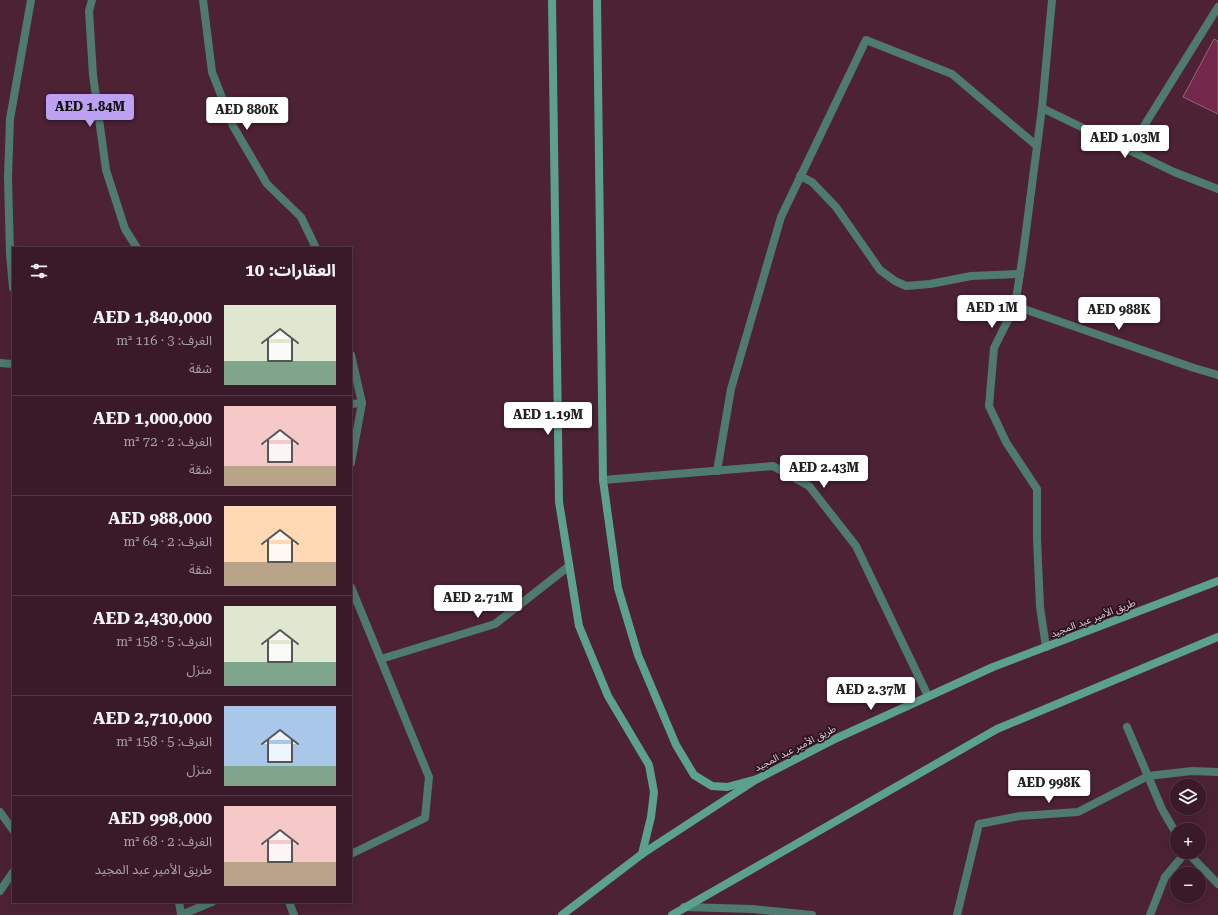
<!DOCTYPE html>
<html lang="ar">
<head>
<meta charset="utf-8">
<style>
  :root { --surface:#3a1a28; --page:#452734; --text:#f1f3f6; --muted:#aba1a8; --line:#543845; --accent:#bca0f2 }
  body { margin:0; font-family:"Roboto Serif","Noto Sans Arabic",serif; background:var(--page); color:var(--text); direction:rtl; height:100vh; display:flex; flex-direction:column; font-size:15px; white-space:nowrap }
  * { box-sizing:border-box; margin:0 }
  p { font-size:13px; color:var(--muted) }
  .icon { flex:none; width:22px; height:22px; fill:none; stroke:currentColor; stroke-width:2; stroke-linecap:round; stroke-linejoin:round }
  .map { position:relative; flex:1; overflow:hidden; direction:ltr }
  .side { position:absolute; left:12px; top:247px; width:340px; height:656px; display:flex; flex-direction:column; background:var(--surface); border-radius:0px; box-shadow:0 4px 16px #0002,0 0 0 1px var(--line); direction:rtl }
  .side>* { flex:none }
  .controls { position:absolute; left:1170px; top:779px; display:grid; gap:8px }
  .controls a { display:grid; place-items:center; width:36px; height:36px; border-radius:50%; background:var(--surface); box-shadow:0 4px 16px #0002,0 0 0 1px var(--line); font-size:20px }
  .price { position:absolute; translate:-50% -34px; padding:0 9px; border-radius:4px; background:#fff; color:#222; font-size:13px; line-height:26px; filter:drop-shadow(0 1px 2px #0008) }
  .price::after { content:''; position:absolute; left:50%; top:24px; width:12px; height:9px; margin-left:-6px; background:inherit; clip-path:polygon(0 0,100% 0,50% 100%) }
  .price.on { background:var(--accent); color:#111 }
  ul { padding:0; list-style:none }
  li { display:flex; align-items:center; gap:12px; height:100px; padding:0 16px }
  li+li { border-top:1px solid var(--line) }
  li span { display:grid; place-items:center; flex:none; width:112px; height:80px; border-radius:0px; color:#555 }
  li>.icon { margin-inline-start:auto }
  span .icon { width:48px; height:48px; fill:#fffc; stroke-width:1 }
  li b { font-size:17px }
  h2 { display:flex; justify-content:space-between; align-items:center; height:48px; padding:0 16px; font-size:17px }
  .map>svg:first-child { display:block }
</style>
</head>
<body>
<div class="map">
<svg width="1218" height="915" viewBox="0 0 1218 915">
  <rect width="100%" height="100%" fill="#4d2235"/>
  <polygon fill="#74284b" stroke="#98667a" points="1214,39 1218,41 1218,114 1183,97"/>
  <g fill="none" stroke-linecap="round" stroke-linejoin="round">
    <g stroke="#4f7a6e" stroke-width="8">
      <polyline points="800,176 812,182 836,207 880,270 895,281 906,286 930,284 971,276 1020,274"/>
      <polyline points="717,471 731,389 781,217 866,40 952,74 1037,146"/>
    </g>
    <g stroke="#4f7a6e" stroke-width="8">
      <polyline points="92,0 89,11 93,75 106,170 125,229 137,248"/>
      <polyline points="203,0 212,72 233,126 267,184 301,217 316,248"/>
      <polyline points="1042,108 1174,172 1218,189"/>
      <polyline points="1129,150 1218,7"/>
      <polyline points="13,288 10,255 8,177 10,119 31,0"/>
      <polyline points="1015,306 1194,368 1218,375"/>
      <polyline points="351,355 362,403 351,463"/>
      <polyline points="0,363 13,364"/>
      <polyline points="351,404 362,403"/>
      <polyline points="603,480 773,466 809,486 856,546 928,696"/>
      <polyline points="351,587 429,777 425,818 351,854"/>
      <polyline points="1046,647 1040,607 1037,539 1037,489 1006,442 989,406 994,348 1015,306 1023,254 1042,108 1052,0"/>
      <polyline points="381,659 495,624 569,566"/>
      <polyline points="1127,727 1162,809 1177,835"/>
      <polyline points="0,812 13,830"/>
      <polyline points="1187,852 1218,884"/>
      <polyline points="0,891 13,872"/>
      <polyline points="179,902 181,914"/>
      <polyline points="289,902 294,915"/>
      <polyline points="684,907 752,909 812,915"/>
      <polyline points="181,915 212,902"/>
      <polyline points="957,915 979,824 1020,816 1078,812 1148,776 1192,771 1218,772"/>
      <polyline points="1150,915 1165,877 1186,852"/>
    </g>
    <g stroke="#5ba18e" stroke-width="8">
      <polyline points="552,0 559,502 579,626 608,696 649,765 654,792 651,817 642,854"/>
      <polyline points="597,0 603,480 618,588 638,655 676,745 694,775 712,786 727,787 757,779"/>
      <polyline points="562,915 642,854 757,779 837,738 993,667 1218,581"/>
      <polyline points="672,915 997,729 1218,637"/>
    </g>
  </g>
  <g text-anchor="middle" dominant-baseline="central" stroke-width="3.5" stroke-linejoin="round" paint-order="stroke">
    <g font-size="10" fill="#e6c9d3" stroke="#27131b">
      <text transform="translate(1093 618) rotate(-21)">طريق الأمير عبد المجيد</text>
      <text transform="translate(795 748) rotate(-27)">طريق الأمير عبد المجيد</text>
    </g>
  </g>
</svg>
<div class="controls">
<a><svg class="icon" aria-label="layers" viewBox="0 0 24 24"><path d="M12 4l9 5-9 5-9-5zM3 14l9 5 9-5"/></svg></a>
<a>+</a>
<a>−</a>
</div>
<b class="price on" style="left:90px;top:128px">AED 1.84M</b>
<b class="price" style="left:247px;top:131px">AED 880K</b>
<b class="price" style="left:1125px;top:159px">AED 1.03M</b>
<b class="price" style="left:992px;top:329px">AED 1M</b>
<b class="price" style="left:1119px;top:331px">AED 988K</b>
<b class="price" style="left:548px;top:436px">AED 1.19M</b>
<b class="price" style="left:824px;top:489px">AED 2.43M</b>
<b class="price" style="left:478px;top:619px">AED 2.71M</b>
<b class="price" style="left:871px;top:711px">AED 2.37M</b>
<b class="price" style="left:1049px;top:804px">AED 998K</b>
<section class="side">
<h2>العقارات: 10<svg class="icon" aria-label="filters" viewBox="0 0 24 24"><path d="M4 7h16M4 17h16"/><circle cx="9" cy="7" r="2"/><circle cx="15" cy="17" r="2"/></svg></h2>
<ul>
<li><span style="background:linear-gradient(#dfe7d0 70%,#7fa58c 0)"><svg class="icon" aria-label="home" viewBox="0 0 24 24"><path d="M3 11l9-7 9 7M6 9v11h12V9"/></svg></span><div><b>AED 1,840,000</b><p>الغرف: 3 · 116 m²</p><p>شقة</p></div></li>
<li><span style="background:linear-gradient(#f6c9c9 75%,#b9a48a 0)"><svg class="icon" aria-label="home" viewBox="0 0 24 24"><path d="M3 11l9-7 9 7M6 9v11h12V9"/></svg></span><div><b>AED 1,000,000</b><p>الغرف: 2 · 72 m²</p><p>شقة</p></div></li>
<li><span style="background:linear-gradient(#ffd9b3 70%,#b9a48a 0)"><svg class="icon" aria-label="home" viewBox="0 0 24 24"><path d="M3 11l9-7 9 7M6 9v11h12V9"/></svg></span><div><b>AED 988,000</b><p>الغرف: 2 · 64 m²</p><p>شقة</p></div></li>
<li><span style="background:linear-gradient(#dfe7d0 70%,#7fa58c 0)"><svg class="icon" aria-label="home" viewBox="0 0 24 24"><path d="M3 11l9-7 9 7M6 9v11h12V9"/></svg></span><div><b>AED 2,430,000</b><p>الغرف: 5 · 158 m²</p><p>منزل</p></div></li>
<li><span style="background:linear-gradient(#a9c7e8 75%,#7fa58c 0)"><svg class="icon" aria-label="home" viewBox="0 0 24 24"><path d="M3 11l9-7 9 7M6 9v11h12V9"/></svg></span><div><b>AED 2,710,000</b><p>الغرف: 5 · 158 m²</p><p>منزل</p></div></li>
<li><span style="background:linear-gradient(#f6c9c9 70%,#b9a48a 0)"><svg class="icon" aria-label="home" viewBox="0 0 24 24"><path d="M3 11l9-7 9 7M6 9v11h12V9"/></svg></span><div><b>AED 998,000</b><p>الغرف: 2 · 68 m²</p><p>طريق الأمير عبد المجيد</p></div></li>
</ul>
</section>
</div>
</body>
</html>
